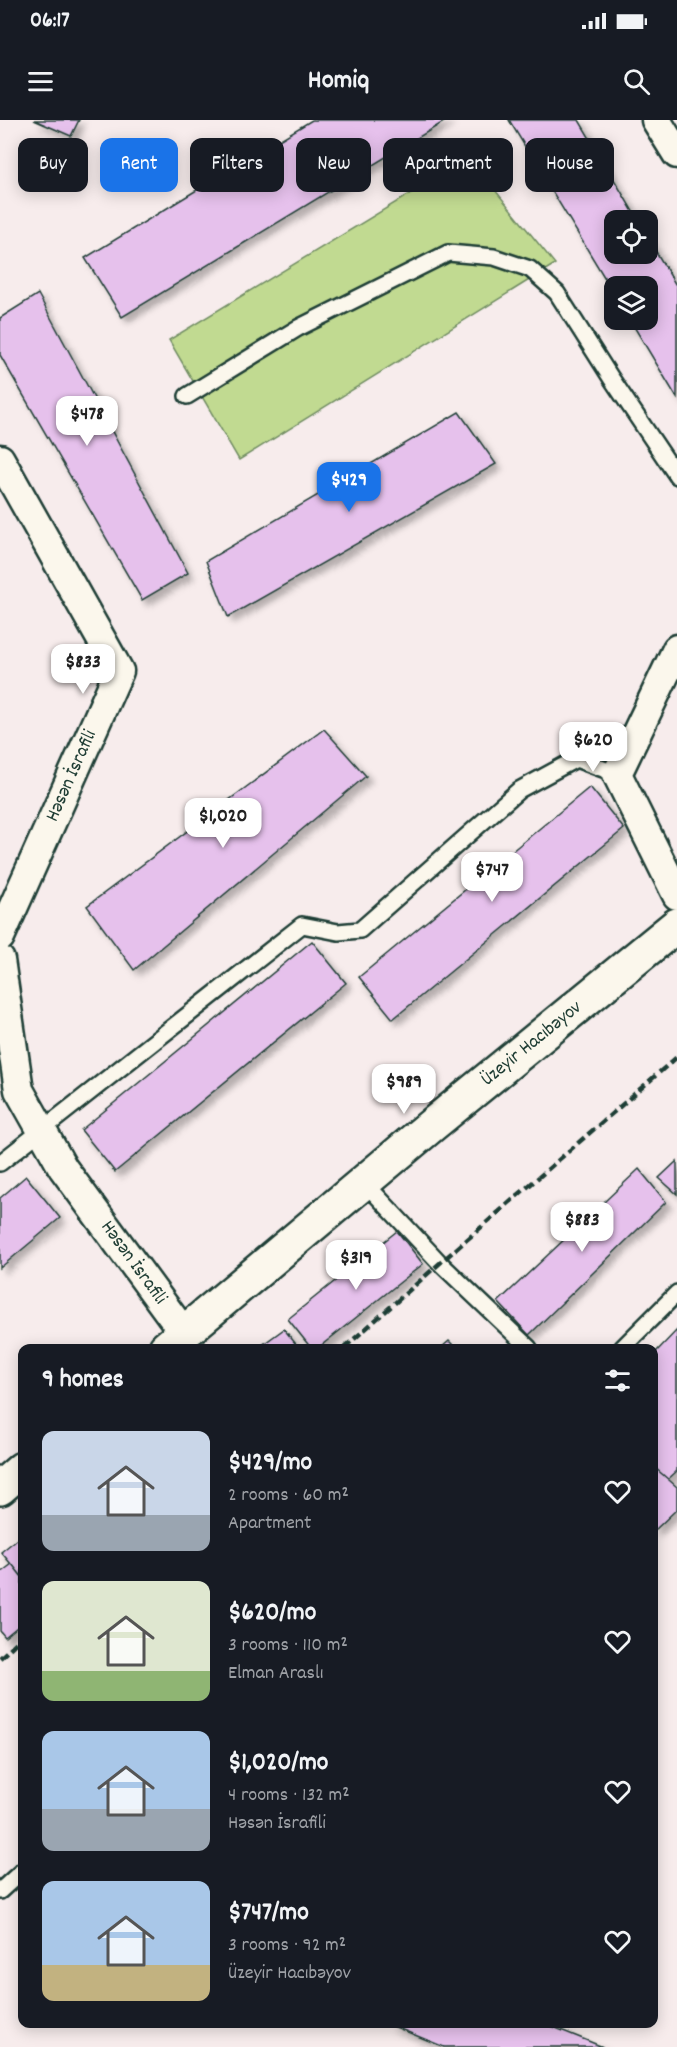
<!DOCTYPE html>
<html lang="en">
<head>
<meta charset="utf-8">
<style>
  :root { --surface:#171b24; --page:#242831; --text:#f1f3f6; --muted:#9ea1a6; --accent:#1a73e8 }
  body { margin:0; font-family:Dekko,sans-serif; background:var(--page); color:var(--text); height:100vh; display:flex; flex-direction:column; font-size:22px; white-space:nowrap }
  * { box-sizing:border-box; margin:0 }
  p { font-size:20px; color:var(--muted) }
  .icon { flex:none; width:33px; height:33px; fill:none; stroke:currentColor; stroke-width:2; stroke-linecap:round; stroke-linejoin:round }
  .map { position:relative; flex:1; overflow:hidden }
  .drawer { position:absolute; left:18px; top:1224px; width:640px; height:684px; display:flex; flex-direction:column; background:var(--surface); border-radius:12px; box-shadow:0 3px 15px #0003 }
  .drawer>* { flex:none }
  .guide { position:absolute; left:18px; top:18px; width:642px; height:54px; display:flex; gap:12px }
  .tools { position:absolute; left:604px; top:90px; display:grid; gap:12px }
  .tools a { display:grid; place-items:center; width:54px; height:54px; border-radius:12px; background:var(--surface); box-shadow:0 3px 15px #0003; font-size:30px }
  .price { position:absolute; translate:-50% -51px; padding:0 14px; border-radius:12px; background:#fff; color:#222; font-size:20px; line-height:39px; filter:drop-shadow(0 2px 3px #0008) }
  .price::after { content:''; position:absolute; left:50%; top:36px; width:18px; height:14px; margin-left:-9px; background:inherit; clip-path:polygon(0 0,100% 0,50% 100%) }
  .price.selected { background:var(--accent); color:#fff }
  ul { padding:0; list-style:none }
  li { display:flex; align-items:center; gap:18px; height:150px; padding:0 24px }
  li span { display:grid; place-items:center; flex:none; width:168px; height:120px; border-radius:12px; color:#555 }
  li>.icon { margin-inline-start:auto }
  span .icon { width:72px; height:72px; fill:#fffc; stroke-width:1 }
  li b { font-size:26px }
  h2 { display:flex; justify-content:space-between; align-items:center; height:72px; padding:0 24px; font-size:26px }
  .pill { padding:0 21px; border-radius:12px; background:var(--surface); box-shadow:0 3px 15px #0003; font-size:21px; line-height:54px }
  .pill.selected { background:var(--accent); color:#fff }
  .status { display:flex; justify-content:space-between; align-items:center; height:42px; padding:0 30px; background:var(--surface); direction:ltr }
  .status svg { height:16px; fill:currentColor }
  header { display:flex; justify-content:space-between; align-items:center; height:78px; padding:0 24px; background:var(--surface); font-size:27px; font-weight:700 }
  .map>svg:first-child { display:block }
</style>
</head>
<body>
<div class="status"><b>06:17</b><svg viewBox="0 0 49 12"><path d="M0 12V9h3v3zM5 12V6h3v6zM10 12V3h3v9zM15 12V0h3v12zM26 1h20v11H26zM47 4h2v5h-2z"/></svg></div>
<header><svg class="icon" aria-label="menu" viewBox="0 0 24 24"><path d="M4 6h16M4 12h16M4 18h16"/></svg>Homiq<svg class="icon" aria-label="search" viewBox="0 0 24 24"><circle cx="10" cy="10" r="6"/><path d="M15 15l6 6"/></svg></header>
<div class="map">
<svg width="677" height="1927" viewBox="0 0 677 1927">
  <defs>
    <filter id="shadow"><feDropShadow dx="5.5" dy="5.5" stdDeviation="3" flood-color="#0004"/></filter>
  </defs>
  <rect width="100%" height="100%" fill="#f7ecec"/>
  <filter id="ink" filterUnits="userSpaceOnUse"><feTurbulence type="fractalNoise" baseFrequency=".0167" numOctaves="2"/><feDisplacementMap in="SourceGraphic" scale="12" xChannelSelector="R" yChannelSelector="G"/><feConvolveMatrix kernelMatrix="1 2 1 2 8 2 1 2 1" color-interpolation-filters="sRGB"/></filter>
  <g filter="url(#ink)">
    <polygon fill="#c1da91" stroke="#708c62" stroke-width="1.5" points="469,38 555,144 239,340 169,220"/>
    <g fill="#e6c1ec" stroke="#1f3d34" stroke-width="1.5" filter="url(#shadow)">
      <polygon points="34,0 79,0 71,16"/>
      <polygon points="312,0 447,0 122,197 85,138"/>
      <polygon points="509,0 579,0 638,100 615,100 615,134 648,134 648,118 677,167 677,278 630,200 648,200 648,166 615,166 615,175"/>
      <polygon points="38,174 188,453 142,480 0,235 0,198"/>
      <polygon points="459,292 496,344 228,497 206,441"/>
      <polygon points="324,609 366,656 134,850 87,786"/>
      <polygon points="590,667 624,709 393,899 359,857"/>
      <polygon points="312,821 346,863 115,1052 81,1010"/>
      <polygon points="677,1041 677,1074 659,1058"/>
      <polygon points="639,1049 666,1082 529,1215 498,1182"/>
      <polygon points="26,1056 60,1098 0,1148 0,1078"/>
      <polygon points="397,1111 423,1144 318,1228 311,1228 288,1199"/>
      <polygon points="284,1209 299,1228 258,1228"/>
      <polygon points="677,1210 677,1351 665,1362 654,1351 654,1234"/>
      <polygon points="449,1221 456,1228 441,1228"/>
      <polygon points="654,1347 677,1367 677,1389 654,1411"/>
      <polygon points="22,1415 22,1457 1,1432"/>
      <polygon points="12,1444 22,1457 22,1503 5,1517 0,1511 0,1453"/>
      <polygon points="388,1904 546,1904 603,1927 444,1927"/>
    </g>
    <g fill="none" stroke-linecap="round" stroke-linejoin="round">
      <defs>
        <g id="lane">
          <polyline points="187,276 298,208 448,133 494,137 530,149 557,173 611,258 677,356"/>
          <polyline points="0,1043 302,805 338,812 360,810 519,670 576,639 617,654"/>
          <polyline points="364,1062 440,1143 529,1228"/>
          <polyline points="622,1228 677,1173"/>
          <polyline points="0,1771 22,1751"/>
        </g>
        <g id="street">
          <polyline points="656,0 677,34"/>
          <polyline points="0,339 119,551 0,817"/>
          <polyline points="677,529 617,654 677,775"/>
          <polyline points="0,840 19,970 63,1048 184,1213"/>
        </g>
        <g id="secondary">
          <polyline points="166,1228 432,1005 677,805"/>
          <polyline points="0,1368 22,1349"/>
        </g>
      </defs>
      <use href="#lane" stroke="#1f3d34" stroke-width="20"/>
      <use href="#street" stroke="#1f3d34" stroke-width="33"/>
      <use href="#secondary" stroke="#1f3d34" stroke-width="38"/>
      <use href="#lane" stroke="#fbf7ec" stroke-width="15"/>
      <use href="#street" stroke="#fbf7ec" stroke-width="28"/>
      <use href="#secondary" stroke="#fbf7ec" stroke-width="33"/>
      <g stroke="#1f3d34" stroke-width="4.5" stroke-dasharray="9 4.5" stroke-linecap="butt">
        <polyline points="344,1228 440,1143 677,937"/>
        <polyline points="0,1538 22,1517"/>
      </g>
    </g>
  </g>
  <g text-anchor="middle" dominant-baseline="central" stroke-width="4.5" stroke-linejoin="round" paint-order="stroke">
    <g font-size="20" fill="#1f3d34" stroke="#fbf7ec">
      <text transform="translate(72 656) rotate(-66)">Həsən İsrafili</text>
      <text transform="translate(532 924) rotate(-39)">Üzeyir Hacıbəyov</text>
      <text transform="translate(133 1143) rotate(54)">Həsən İsrafili</text>
    </g>
  </g>
</svg>
<div class="tools">
<a><svg class="icon" aria-label="locate" viewBox="0 0 24 24"><circle cx="12" cy="12" r="6"/><path d="M12 2v4M12 18v4M2 12h4M18 12h4"/></svg></a>
<a><svg class="icon" aria-label="layers" viewBox="0 0 24 24"><path d="M12 4l9 5-9 5-9-5zM3 14l9 5 9-5"/></svg></a>
</div>
<b class="price" style="left:87px;top:327px">$478</b>
<b class="price selected" style="left:349px;top:393px">$429</b>
<b class="price" style="left:83px;top:575px">$833</b>
<b class="price" style="left:593px;top:653px">$620</b>
<b class="price" style="left:223px;top:729px">$1,020</b>
<b class="price" style="left:492px;top:783px">$747</b>
<b class="price" style="left:404px;top:995px">$989</b>
<b class="price" style="left:582px;top:1133px">$883</b>
<b class="price" style="left:356px;top:1171px">$319</b>
<div class="guide">
<a class="pill">Buy</a>
<a class="pill selected">Rent</a>
<a class="pill">Filters</a>
<a class="pill">New</a>
<a class="pill">Apartment</a>
<a class="pill">House</a>
</div>
<section class="drawer">
<h2>9 homes<svg class="icon" aria-label="filters" viewBox="0 0 24 24"><path d="M4 7h16M4 17h16"/><circle cx="9" cy="7" r="2"/><circle cx="15" cy="17" r="2"/></svg></h2>
<ul>
<li><span style="background:linear-gradient(#c9d6e8 70%,#9aa5b1 0)"><svg class="icon" aria-label="home" viewBox="0 0 24 24"><path d="M3 11l9-7 9 7M6 9v11h12V9"/></svg></span><div><b>$429/mo</b><p>2 rooms · 60 m²</p><p>Apartment</p></div><svg class="icon" aria-label="heart" viewBox="0 0 24 24"><path d="M12 20l-8-8c-3-5 5-10 8-4 3-6 11-1 8 4z"/></svg></li>
<li><span style="background:linear-gradient(#dfe7d0 75%,#8fb573 0)"><svg class="icon" aria-label="home" viewBox="0 0 24 24"><path d="M3 11l9-7 9 7M6 9v11h12V9"/></svg></span><div><b>$620/mo</b><p>3 rooms · 110 m²</p><p>Elman Araslı</p></div><svg class="icon" aria-label="heart" viewBox="0 0 24 24"><path d="M12 20l-8-8c-3-5 5-10 8-4 3-6 11-1 8 4z"/></svg></li>
<li><span style="background:linear-gradient(#a9c7e8 65%,#9aa5b1 0)"><svg class="icon" aria-label="home" viewBox="0 0 24 24"><path d="M3 11l9-7 9 7M6 9v11h12V9"/></svg></span><div><b>$1,020/mo</b><p>4 rooms · 132 m²</p><p>Həsən İsrafili</p></div><svg class="icon" aria-label="heart" viewBox="0 0 24 24"><path d="M12 20l-8-8c-3-5 5-10 8-4 3-6 11-1 8 4z"/></svg></li>
<li><span style="background:linear-gradient(#a9c7e8 70%,#c2b280 0)"><svg class="icon" aria-label="home" viewBox="0 0 24 24"><path d="M3 11l9-7 9 7M6 9v11h12V9"/></svg></span><div><b>$747/mo</b><p>3 rooms · 92 m²</p><p>Üzeyir Hacıbəyov</p></div><svg class="icon" aria-label="heart" viewBox="0 0 24 24"><path d="M12 20l-8-8c-3-5 5-10 8-4 3-6 11-1 8 4z"/></svg></li>
</ul>
</section>
</div>
</body>
</html>
